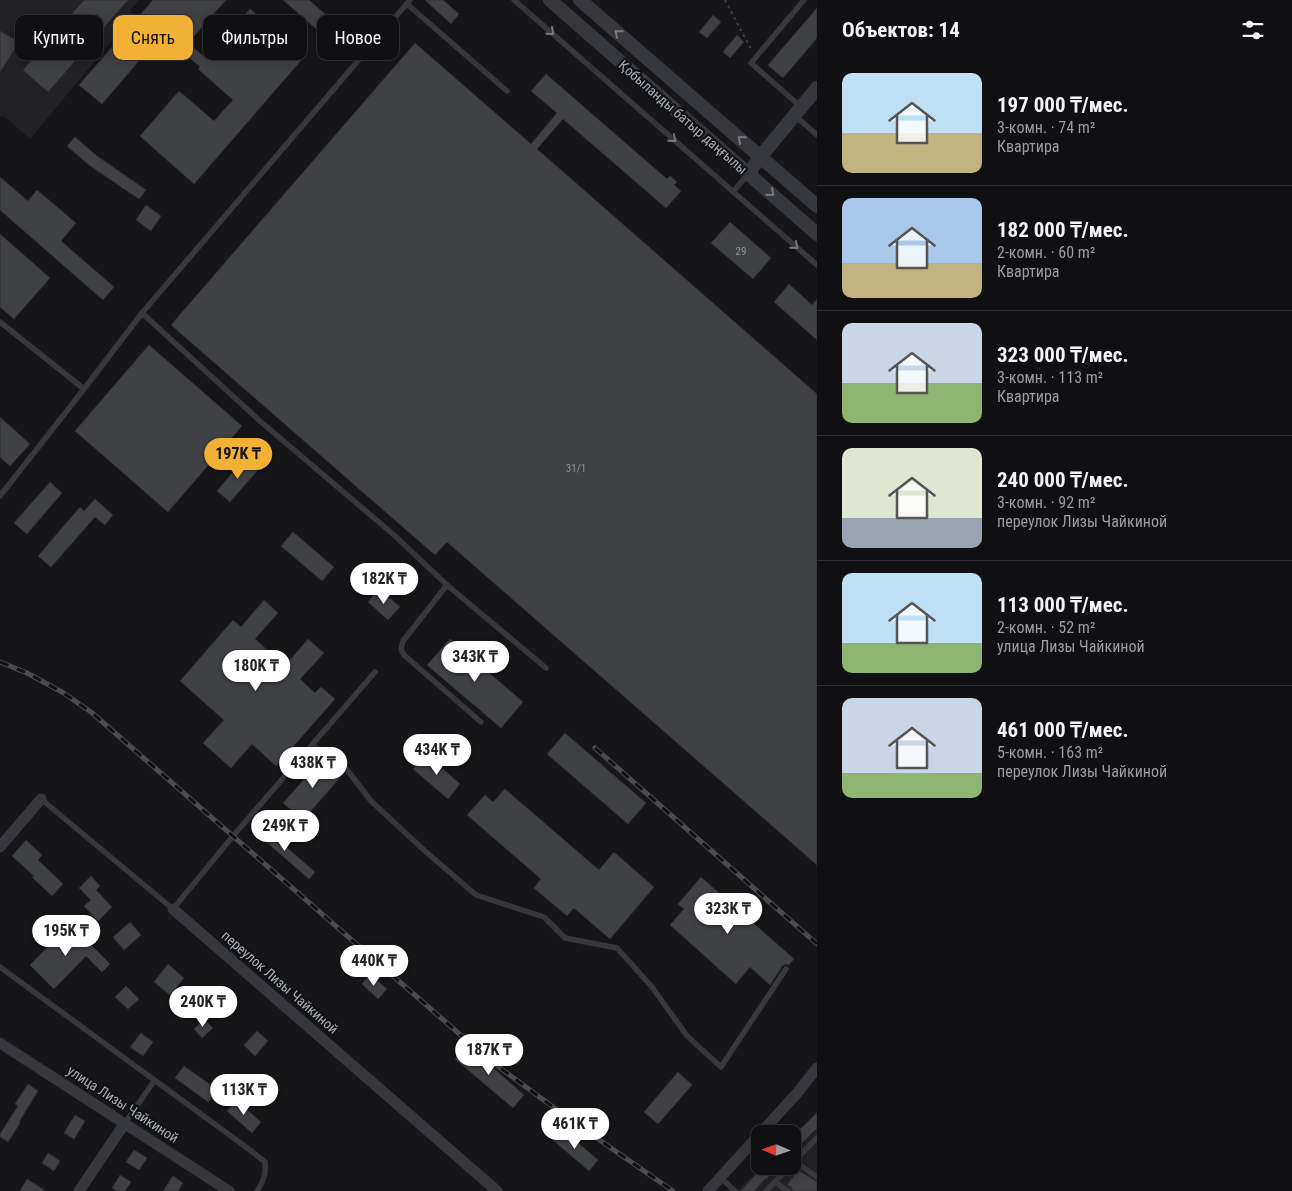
<!DOCTYPE html>
<html lang="ru">
<head>
<meta charset="utf-8">
<style>
  :root { --surface:#101012; --page:#1e1e20; --text:#f1f3f6; --muted:#9c9d9f; --line:#303032; --accent:#f2b134 }
  body { margin:0; font-family:"Roboto Condensed",sans-serif; background:var(--page); color:var(--text); height:100vh; display:flex; flex-direction:column; font-size:19px; white-space:nowrap }
  * { box-sizing:border-box; margin:0 }
  p { font-size:16px; color:var(--muted) }
  .icon { flex:none; width:28px; height:28px; fill:none; stroke:currentColor; stroke-width:2; stroke-linecap:round; stroke-linejoin:round }
  .map { position:relative; flex:1; overflow:hidden }
  .details { display:flex; flex-direction:column; background:var(--surface); width:475px }
  .details>* { flex:none }
  .top-card { position:absolute; left:15px; top:15px; width:475px; height:45px; display:flex; gap:10px }
  .needle { width:32px; rotate:272deg }
  .controls { position:absolute; left:751px; top:1125px; display:grid; gap:10px }
  .controls a { display:grid; place-items:center; width:50px; height:50px; border-radius:10px; background:var(--surface); box-shadow:0 2px 12px #0003,0 0 0 1px var(--line); font-size:25px }
  .price { position:absolute; translate:-50% -42px; padding:0 11px; border-radius:18px; background:#fff; color:#222; font-size:16px; line-height:32px; filter:drop-shadow(0 1px 2px #0008) }
  .price::after { content:''; position:absolute; left:50%; top:30px; width:15px; height:11px; margin-left:-8px; background:inherit; clip-path:polygon(0 0,100% 0,50% 100%) }
  .price.on { background:var(--accent); color:#111 }
  ul { padding:0; list-style:none }
  li { display:flex; align-items:center; gap:15px; height:125px; padding:0 25px }
  li+li { border-top:1px solid var(--line) }
  li span { display:grid; place-items:center; flex:none; width:140px; height:100px; border-radius:10px; color:#555 }
  li>.icon { margin-inline-start:auto }
  span .icon { width:60px; height:60px; fill:#fffc; stroke-width:1 }
  li b { font-size:21px }
  h2 { display:flex; justify-content:space-between; align-items:center; height:60px; padding:0 25px; font-size:21px }
  .chip { padding:0 18px; border-radius:10px; background:var(--surface); box-shadow:0 2px 12px #0003,0 0 0 1px var(--line); font-size:18px; line-height:45px }
  .chip.on { background:var(--accent); color:#111 }
  main { display:flex; flex:1; min-height:0 }
  .map>svg:first-child { display:block }
</style>
</head>
<body>
<main>
<div class="map">
<svg width="817" height="1191" viewBox="0 0 817 1191">
  <rect width="100%" height="100%" fill="#161618"/>
  <g fill="#222225">
    <polygon points="0,0 139,0 130,11 134,14 30,139 4,116 0,117"/>
    <polygon points="817,1111 817,1191 737,1191 758,1170 766,1179 779,1166 792,1166 793,1137"/>
  </g>
  <g fill="#404145" stroke="#303034">
    <polygon points="84,0 128,0 48,92 23,70"/>
    <polygon points="153,0 226,0 188,43 207,59 250,9 304,57 194,184 140,136 179,91 214,121 233,100 198,69 200,67 162,34 102,104 79,85"/>
    <polygon points="283,0 309,0 334,22 323,35"/>
    <polygon points="425,0 443,0 459,14 451,24"/>
    <polygon points="817,8 817,38 783,78 768,65"/>
    <polygon points="713,15 721,22 707,38 699,32"/>
    <polygon points="0,31 19,42 0,72"/>
    <polygon points="737,35 744,42 730,58 723,52"/>
    <polygon points="415,43 531,144 557,113 531,91 546,74 667,179 670,176 677,182 674,185 681,191 666,208 563,119 537,149 817,394 817,865 447,542 435,555 171,325"/>
    <polygon points="75,137 97,156 146,190 139,199 89,165 67,146"/>
    <polygon points="0,177 28,201 37,190 76,223 61,241 114,287 103,300 0,210"/>
    <polygon points="146,205 161,216 151,231 136,220"/>
    <polygon points="730,222 771,258 753,279 711,243"/>
    <polygon points="0,234 50,278 14,319 0,307"/>
    <polygon points="789,284 812,305 817,299 817,340 774,302"/>
    <polygon points="149,345 242,426 168,512 75,431"/>
    <polygon points="0,417 30,444 10,466 0,457"/>
    <polygon points="245,458 258,470 230,502 217,491"/>
    <polygon points="50,482 62,493 27,534 14,523"/>
    <polygon points="95,499 113,515 105,525 95,517 51,567 38,556 80,507 84,511"/>
    <polygon points="293,532 334,567 322,581 281,546"/>
    <polygon points="379,589 400,607 388,620 368,602"/>
    <polygon points="264,600 278,613 255,639 285,666 308,639 324,653 300,679 315,693 321,687 335,699 276,766 252,744 231,768 203,743 224,720 180,681 233,620 241,627"/>
    <polygon points="450,639 523,702 501,728 427,665"/>
    <polygon points="565,733 646,803 628,824 547,754"/>
    <polygon points="426,754 460,784 448,799 413,769"/>
    <polygon points="323,758 343,774 303,820 283,803"/>
    <polygon points="505,789 599,870 614,852 654,887 610,939 574,908 567,916 534,888 541,879 467,815 485,795 493,802"/>
    <polygon points="261,825 315,872 309,879 255,832"/>
    <polygon points="26,840 42,855 38,860 63,884 52,896 32,877 34,876 12,856"/>
    <polygon points="91,876 100,886 96,890 112,907 98,921 84,906 91,900 79,888"/>
    <polygon points="701,877 794,959 789,965 786,964 782,966 770,985 750,967 736,984 670,925 684,909 678,904"/>
    <polygon points="130,922 141,935 124,950 113,937"/>
    <polygon points="70,924 110,964 102,972 86,956 54,989 30,965"/>
    <polygon points="168,964 184,978 170,995 154,982"/>
    <polygon points="370,974 387,989 378,999 362,984"/>
    <polygon points="126,986 139,999 128,1009 115,997"/>
    <polygon points="204,1019 213,1028 202,1038 194,1029"/>
    <polygon points="257,1031 268,1041 255,1056 244,1045"/>
    <polygon points="141,1033 153,1042 143,1056 130,1047"/>
    <polygon points="467,1045 524,1095 513,1108 455,1059"/>
    <polygon points="184,1066 218,1090 208,1102 175,1078"/>
    <polygon points="678,1072 692,1085 658,1124 644,1112"/>
    <polygon points="28,1084 38,1091 19,1122 20,1123 8,1142 0,1137 0,1134 18,1106 15,1104"/>
    <polygon points="236,1100 261,1122 252,1133 227,1111"/>
    <polygon points="817,1113 817,1128 792,1153 792,1137"/>
    <polygon points="75,1115 85,1121 74,1139 64,1133"/>
    <polygon points="562,1129 598,1160 589,1171 553,1140"/>
    <polygon points="134,1150 147,1158 139,1170 126,1162"/>
    <polygon points="48,1153 60,1161 54,1171 42,1163"/>
    <polygon points="754,1166 779,1166 766,1179 766,1178 754,1191 741,1191 759,1171"/>
    <polygon points="798,1170 817,1182 817,1191 793,1191 791,1187 787,1185"/>
    <polygon points="120,1175 131,1182 125,1191 118,1191 112,1188"/>
    <polygon points="173,1176 183,1183 178,1191 163,1191"/>
    <polygon points="27,1179 46,1191 20,1191"/>
  </g>
  <g fill="none" stroke-linecap="round" stroke-linejoin="round">
    <polyline stroke="#3d3f44" stroke-width="2" stroke-dasharray="2.5 4" stroke-linecap="butt" points="725,0 752,51"/>
    <g stroke="#37383d" stroke-width="5.5">
      <polyline points="514,0 817,265"/>
      <polyline points="407,4 507,91"/>
      <polyline points="801,107 751,63 804,0"/>
      <polyline points="794,115 817,135"/>
      <polyline points="733,192 748,174"/>
      <polyline points="142,313 260,421 394,535 447,585 546,668"/>
      <polyline points="0,322 84,389"/>
      <polyline points="0,496 84,389 142,313 410,0"/>
      <polyline points="447,585 403,641 401,649 404,655 481,722"/>
      <polyline points="312,745 345,767 371,801 425,851 476,895 544,917 565,938 617,948 652,987 687,1036 721,1067 786,969"/>
      <polyline points="41,799 173,909 233,836 375,672"/>
      <path d="M0 967 250 1150 265 1162C266 1174 264 1181 257 1191"/>
      <polyline points="125,1123 154,1081"/>
      <polyline points="794,1161 817,1177"/>
      <polyline points="792,1163 817,1138"/>
      <polyline points="720,1177 735,1191"/>
      <polyline points="775,1182 788,1191"/>
      <polyline points="766,1191 790,1166"/>
    </g>
    <g stroke="#37383d" stroke-width="11">
      <polyline points="0,847 41,799"/>
      <polyline points="173,909 497,1191"/>
      <polyline points="0,1043 229,1191"/>
      <polyline points="79,1191 125,1123"/>
      <polyline points="708,1191 798,1092 817,1068"/>
    </g>
    <g stroke="#37383d" stroke-width="14">
      <polyline points="550,0 817,234"/>
      <polyline points="580,0 817,206"/>
      <polyline points="748,174 761,156 817,88"/>
    </g>
    <defs>
      <g id="rail">
        <polyline points="0,662 27,673 62,692 91,712 488,1059 572,1121 673,1191"/>
        <polyline points="595,748 817,944"/>
      </g>
    </defs>
    <use href="#rail" stroke="#4a4c52" stroke-width="5"/>
    <use href="#rail" stroke="#111113" stroke-width="3" stroke-dasharray="9" stroke-linecap="butt"/>
  </g>
  <defs><path id="oneway-chevron" d="M-2-3.5L2.5 0L-2 3.5" fill="none" stroke-width="1.6" stroke-linecap="round" stroke-linejoin="round" transform="scale(1.25)"/></defs>
  <g stroke="#757881">
    <use href="#oneway-chevron" transform="translate(551 32) rotate(41)"/>
    <use href="#oneway-chevron" transform="translate(618 33) rotate(-139)"/>
    <use href="#oneway-chevron" transform="translate(673 139) rotate(41)"/>
    <use href="#oneway-chevron" transform="translate(741 139) rotate(-139)"/>
    <use href="#oneway-chevron" transform="translate(771 193) rotate(41)"/>
    <use href="#oneway-chevron" transform="translate(795 246) rotate(41)"/>
  </g>
  <g text-anchor="middle" dominant-baseline="central" stroke-width="4.5" stroke-linejoin="round" paint-order="stroke">
    <g font-size="11" fill="#8e929b">
      <text x="741" y="251">29</text>
      <text x="576" y="468">31/1</text>
    </g>
    <g font-size="14" fill="#a8adb8" stroke="#111113">
      <text transform="translate(683 117) rotate(41)">Қобыланды батыр даңғылы</text>
      <text transform="translate(280 982) rotate(41)">переулок Лизы Чайкиной</text>
      <text transform="translate(123 1104) rotate(33)">улица Лизы Чайкиной</text>
    </g>
  </g>
</svg>
<div class="controls">
<a><svg class="needle" viewBox="-14 -14 28 28"><path d="M0-13l5 13h-10z" fill="#e53935"/><path d="M0 13l5-13h-10z" fill="#9c9d9f"/></svg></a>
</div>
<b class="price on" style="left:238px;top:480px">197K ₸</b>
<b class="price" style="left:384px;top:605px">182K ₸</b>
<b class="price" style="left:475px;top:683px">343K ₸</b>
<b class="price" style="left:256px;top:692px">180K ₸</b>
<b class="price" style="left:437px;top:776px">434K ₸</b>
<b class="price" style="left:313px;top:789px">438K ₸</b>
<b class="price" style="left:285px;top:852px">249K ₸</b>
<b class="price" style="left:728px;top:935px">323K ₸</b>
<b class="price" style="left:66px;top:957px">195K ₸</b>
<b class="price" style="left:374px;top:987px">440K ₸</b>
<b class="price" style="left:203px;top:1028px">240K ₸</b>
<b class="price" style="left:489px;top:1076px">187K ₸</b>
<b class="price" style="left:244px;top:1116px">113K ₸</b>
<b class="price" style="left:575px;top:1150px">461K ₸</b>
<div class="top-card">
<a class="chip">Купить</a>
<a class="chip on">Снять</a>
<a class="chip">Фильтры</a>
<a class="chip">Новое</a>
</div>
</div>
<section class="details">
<h2>Объектов: 14<svg class="icon" aria-label="filters" viewBox="0 0 24 24"><path d="M4 7h16M4 17h16"/><circle cx="9" cy="7" r="2"/><circle cx="15" cy="17" r="2"/></svg></h2>
<ul>
<li><span style="background:linear-gradient(#bfe0f5 60%,#c2b280 0)"><svg class="icon" aria-label="home" viewBox="0 0 24 24"><path d="M3 11l9-7 9 7M6 9v11h12V9"/></svg></span><div><b>197 000 ₸/мес.</b><p>3-комн. · 74 m²</p><p>Квартира</p></div></li>
<li><span style="background:linear-gradient(#a9c7e8 65%,#c2b280 0)"><svg class="icon" aria-label="home" viewBox="0 0 24 24"><path d="M3 11l9-7 9 7M6 9v11h12V9"/></svg></span><div><b>182 000 ₸/мес.</b><p>2-комн. · 60 m²</p><p>Квартира</p></div></li>
<li><span style="background:linear-gradient(#c9d6e8 60%,#8fb573 0)"><svg class="icon" aria-label="home" viewBox="0 0 24 24"><path d="M3 11l9-7 9 7M6 9v11h12V9"/></svg></span><div><b>323 000 ₸/мес.</b><p>3-комн. · 113 m²</p><p>Квартира</p></div></li>
<li><span style="background:linear-gradient(#dfe7d0 70%,#9aa5b1 0)"><svg class="icon" aria-label="home" viewBox="0 0 24 24"><path d="M3 11l9-7 9 7M6 9v11h12V9"/></svg></span><div><b>240 000 ₸/мес.</b><p>3-комн. · 92 m²</p><p>переулок Лизы Чайкиной</p></div></li>
<li><span style="background:linear-gradient(#bfe0f5 70%,#8fb573 0)"><svg class="icon" aria-label="home" viewBox="0 0 24 24"><path d="M3 11l9-7 9 7M6 9v11h12V9"/></svg></span><div><b>113 000 ₸/мес.</b><p>2-комн. · 52 m²</p><p>улица Лизы Чайкиной</p></div></li>
<li><span style="background:linear-gradient(#c9d6e8 75%,#8fb573 0)"><svg class="icon" aria-label="home" viewBox="0 0 24 24"><path d="M3 11l9-7 9 7M6 9v11h12V9"/></svg></span><div><b>461 000 ₸/мес.</b><p>5-комн. · 163 m²</p><p>переулок Лизы Чайкиной</p></div></li>
</ul>
</section>
</main>
</body>
</html>
